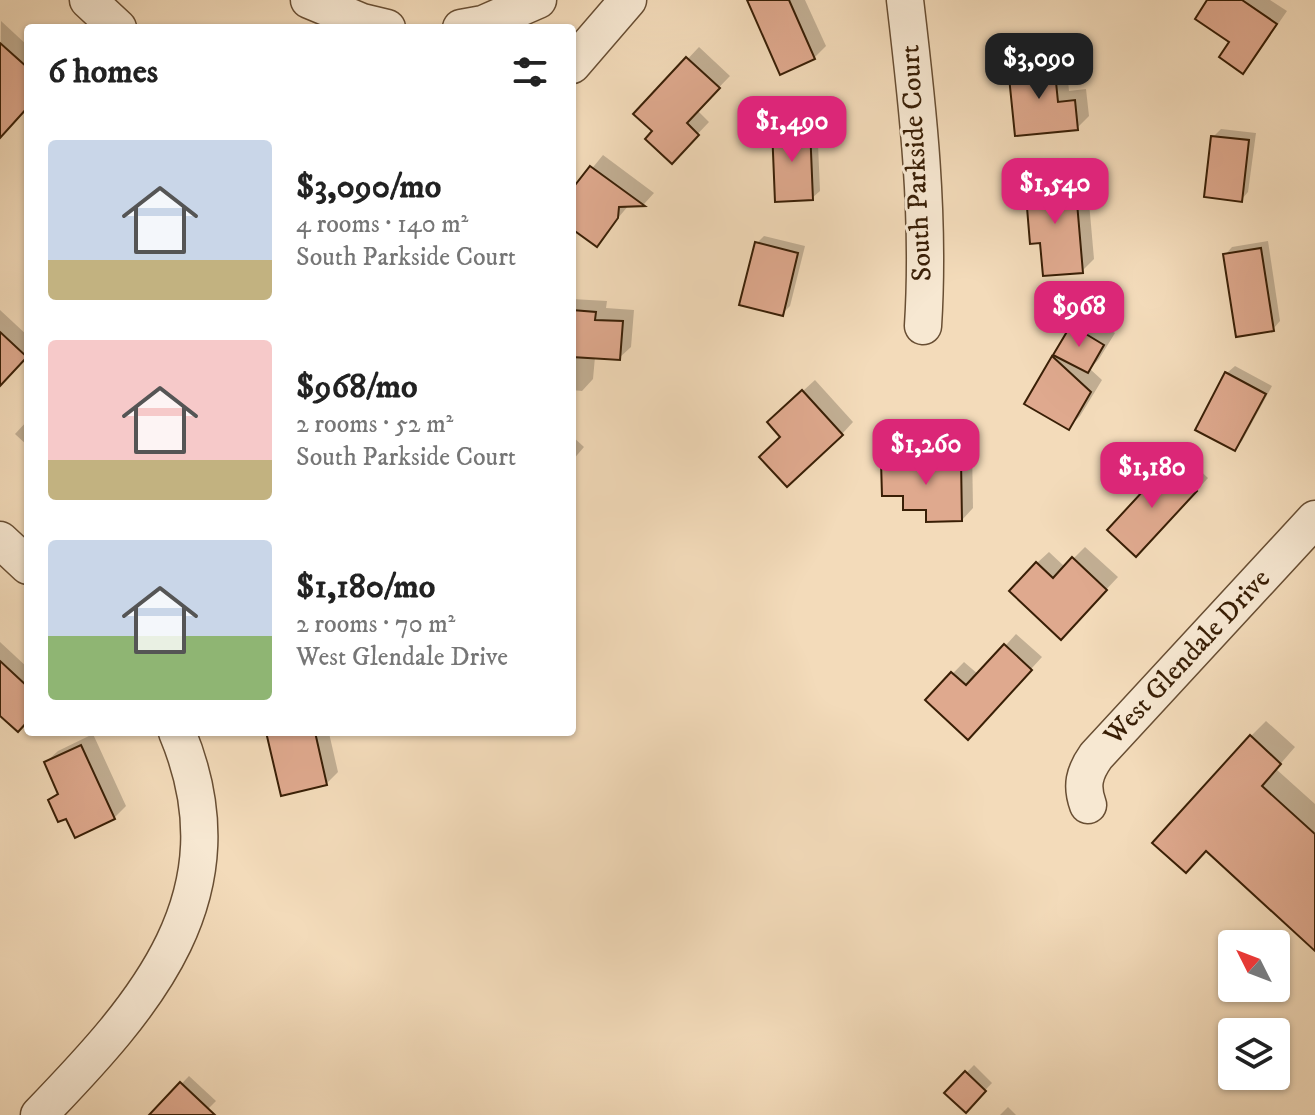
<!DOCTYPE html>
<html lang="en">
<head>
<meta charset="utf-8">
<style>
  :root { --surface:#fff; --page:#f2f2f2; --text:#222; --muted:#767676; --accent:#db2777 }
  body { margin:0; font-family:"IM FELL DW Pica",serif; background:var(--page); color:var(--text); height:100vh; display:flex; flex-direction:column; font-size:30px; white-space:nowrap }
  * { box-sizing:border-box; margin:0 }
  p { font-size:26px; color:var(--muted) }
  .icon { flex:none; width:44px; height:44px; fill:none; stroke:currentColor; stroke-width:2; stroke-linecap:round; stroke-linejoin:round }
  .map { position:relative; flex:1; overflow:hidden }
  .panel { position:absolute; left:24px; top:24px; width:552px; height:712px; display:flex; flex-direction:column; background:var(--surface); border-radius:8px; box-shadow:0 2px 6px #0004 }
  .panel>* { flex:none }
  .needle { width:52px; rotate:312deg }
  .fabs { position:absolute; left:1218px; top:930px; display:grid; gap:16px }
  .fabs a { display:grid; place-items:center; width:72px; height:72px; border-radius:8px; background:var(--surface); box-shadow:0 2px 6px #0004; font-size:40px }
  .price { position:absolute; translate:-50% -68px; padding:0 18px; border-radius:16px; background:var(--accent); color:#fff; font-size:26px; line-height:52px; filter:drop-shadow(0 2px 4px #0008) }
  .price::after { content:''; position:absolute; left:50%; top:48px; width:24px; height:18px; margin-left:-12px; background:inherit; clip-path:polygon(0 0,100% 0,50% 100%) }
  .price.active { background:#222; color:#fff }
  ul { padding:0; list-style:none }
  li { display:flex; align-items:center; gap:24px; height:200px; padding:0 24px }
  li span { display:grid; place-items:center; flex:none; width:224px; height:160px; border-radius:8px; color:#555 }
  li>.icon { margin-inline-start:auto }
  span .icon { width:96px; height:96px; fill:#fffc; stroke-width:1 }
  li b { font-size:34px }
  h2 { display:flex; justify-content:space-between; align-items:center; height:96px; padding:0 24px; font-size:34px }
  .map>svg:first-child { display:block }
</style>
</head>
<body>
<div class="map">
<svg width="1315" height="1115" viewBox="0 0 1315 1115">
  <rect width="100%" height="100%" fill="#f3dbba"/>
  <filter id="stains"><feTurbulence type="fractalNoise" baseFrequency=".0025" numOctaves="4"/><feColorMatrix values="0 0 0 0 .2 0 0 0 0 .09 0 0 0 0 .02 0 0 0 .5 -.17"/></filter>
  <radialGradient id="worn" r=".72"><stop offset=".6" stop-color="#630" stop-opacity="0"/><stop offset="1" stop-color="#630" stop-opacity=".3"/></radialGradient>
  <g fill="#0003">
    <polygon points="750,0 805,0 826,46 814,58"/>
    <polygon points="1210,0 1270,0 1287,11 1254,59 1243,71 1232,41"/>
    <polygon points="1,21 28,46 28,105 0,122"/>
    <polygon points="699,47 730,76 697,110 709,122 672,161 655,131 636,114"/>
    <polygon points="1065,51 1069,91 1086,89 1089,116 1077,128 1011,67 1022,56"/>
    <polygon points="817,120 820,191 812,198 775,129 782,121"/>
    <polygon points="1221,129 1256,133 1248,192 1241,200 1213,137"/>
    <polygon points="603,155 654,193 644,204 629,205 596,244 572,226 572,193"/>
    <polygon points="1086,168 1094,259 1082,271 1042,241 1027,184 1039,172"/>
    <polygon points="764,236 805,246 790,306 782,314 757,243"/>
    <polygon points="1268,241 1280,321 1273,329 1225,255 1232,247"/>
    <polygon points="572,299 607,301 606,308 634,310 631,347 619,358 595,357 593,379 582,391 572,390"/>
    <polygon points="0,310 28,336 28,354 0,384"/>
    <polygon points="1084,314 1115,333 1099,359 1090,369 1102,380 1080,416 1069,427 1027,403 1073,326"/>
    <polygon points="1235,366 1272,386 1242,441 1235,449 1227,373"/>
    <polygon points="815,380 853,422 842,434 783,436 781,411"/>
    <polygon points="28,420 28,446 15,434"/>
    <polygon points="572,436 584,447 572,461"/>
    <polygon points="972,448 973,508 962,520 928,508 905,494 883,462 895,450"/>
    <polygon points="1181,453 1208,478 1148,543 1109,529"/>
    <polygon points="1085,547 1118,577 1073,625 1037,563 1049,552 1065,567"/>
    <polygon points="1016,634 1042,657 980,725 927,700 964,662 979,675"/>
    <polygon points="0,642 28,668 28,719 0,713"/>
    <polygon points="1266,721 1295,747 1276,769 1315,804 1315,948 1207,849 1251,736"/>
    <polygon points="268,732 335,732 329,733 338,772 326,784"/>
    <polygon points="93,734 126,806 114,818 67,816 50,800 59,791 46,762 58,751"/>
    <polygon points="974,1065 992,1083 966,1110 947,1093"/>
    <polygon points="189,1076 216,1101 202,1115 152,1115"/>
    <polygon points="1008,1107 1016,1115 1000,1115"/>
  </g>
  <g fill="#dfa98e" stroke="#391f06" stroke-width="2">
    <polygon points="747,0 789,0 815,59 780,75"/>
    <polygon points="1207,0 1242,0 1277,24 1243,74 1219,57 1229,42 1195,19"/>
    <polygon points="0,43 28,68 28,107 0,138"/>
    <polygon points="686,57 720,88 687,123 699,135 672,164 645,139 652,131 633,114"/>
    <polygon points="1054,62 1058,102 1075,100 1078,130 1015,136 1008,67"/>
    <polygon points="810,127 813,200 775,202 772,128"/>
    <polygon points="1211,136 1249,140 1242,202 1204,197"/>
    <polygon points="590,166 645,206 619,207 618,218 597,247 572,229 572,189"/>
    <polygon points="1075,179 1083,273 1043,276 1040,243 1030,244 1025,183"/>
    <polygon points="755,242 798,253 783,316 739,305"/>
    <polygon points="1261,248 1274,331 1236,337 1223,254"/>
    <polygon points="572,310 596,312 595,320 623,321 620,360 572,357"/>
    <polygon points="1071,325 1104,345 1088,373 1053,355"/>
    <polygon points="0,332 27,357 0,386"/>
    <polygon points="1052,356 1091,392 1069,430 1024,404"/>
    <polygon points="1225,372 1266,394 1235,451 1195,430"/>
    <polygon points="802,390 843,435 787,487 759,457 780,437 767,422"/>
    <polygon points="961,459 962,521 926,522 926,510 903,510 903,496 882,496 881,461"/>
    <polygon points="1168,464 1197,491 1136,557 1107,530"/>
    <polygon points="1072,557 1107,590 1061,640 1009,591 1036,562 1053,578"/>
    <polygon points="1004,644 1032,670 968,740 925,700 951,672 966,685"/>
    <polygon points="0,661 28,687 28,721 18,732 0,716"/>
    <polygon points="266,732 315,732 327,785 281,796"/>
    <polygon points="1250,735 1281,764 1262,786 1315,834 1315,951 1206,851 1186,873 1152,843"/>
    <polygon points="81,745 115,819 75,838 66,819 58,822 48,800 58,794 44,762"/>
    <polygon points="965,1071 986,1091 966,1113 944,1093"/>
    <polygon points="180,1082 215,1115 149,1115"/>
  </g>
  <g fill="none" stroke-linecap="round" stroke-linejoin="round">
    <defs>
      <g id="minor">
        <polyline points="88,0 118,28"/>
        <polyline points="309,0 362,22 387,28"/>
        <path d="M905 0C918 109 930 216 923 326"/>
        <polyline points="461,28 483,24 538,0"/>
        <polyline points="572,65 628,0"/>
        <polyline points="0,540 28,566"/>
        <path d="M1088 805C1081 786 1084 773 1096 756L1315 519"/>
        <path d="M39 1115C146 1004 245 895 177 732"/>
      </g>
    </defs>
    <use href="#minor" stroke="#684e33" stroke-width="39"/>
    <use href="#minor" stroke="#f7e8d2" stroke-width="36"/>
  </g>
  <g text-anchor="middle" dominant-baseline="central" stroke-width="6" stroke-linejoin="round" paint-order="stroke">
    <g font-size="28" fill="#391f06" stroke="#f7e8d2">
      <text transform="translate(916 163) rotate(-93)">South Parkside Court</text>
      <text transform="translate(1187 657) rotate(-47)">West Glendale Drive</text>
    </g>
  </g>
  <rect width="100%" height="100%" filter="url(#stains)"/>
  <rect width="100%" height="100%" fill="url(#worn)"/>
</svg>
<div class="fabs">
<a><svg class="needle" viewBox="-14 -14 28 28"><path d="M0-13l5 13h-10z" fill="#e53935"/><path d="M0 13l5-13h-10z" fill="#767676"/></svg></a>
<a><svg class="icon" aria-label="layers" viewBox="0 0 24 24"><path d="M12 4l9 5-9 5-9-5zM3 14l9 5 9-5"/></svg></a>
</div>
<b class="price active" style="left:1039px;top:101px">$3,090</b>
<b class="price" style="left:792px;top:164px">$1,490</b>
<b class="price" style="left:1055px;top:226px">$1,540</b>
<b class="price" style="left:1079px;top:349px">$968</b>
<b class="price" style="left:926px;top:487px">$1,260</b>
<b class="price" style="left:1152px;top:510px">$1,180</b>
<section class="panel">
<h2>6 homes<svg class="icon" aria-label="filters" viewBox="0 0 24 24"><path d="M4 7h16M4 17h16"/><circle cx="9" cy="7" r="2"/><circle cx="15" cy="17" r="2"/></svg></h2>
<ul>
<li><span style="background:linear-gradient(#c9d6e8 75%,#c2b280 0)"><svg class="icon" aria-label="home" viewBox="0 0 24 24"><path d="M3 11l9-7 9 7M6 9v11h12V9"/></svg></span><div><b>$3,090/mo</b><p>4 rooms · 140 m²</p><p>South Parkside Court</p></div></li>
<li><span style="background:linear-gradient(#f6c9c9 75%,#c2b280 0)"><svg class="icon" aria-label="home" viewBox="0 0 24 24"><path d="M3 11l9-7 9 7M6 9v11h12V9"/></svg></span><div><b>$968/mo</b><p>2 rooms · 52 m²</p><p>South Parkside Court</p></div></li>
<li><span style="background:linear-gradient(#c9d6e8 60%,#8fb573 0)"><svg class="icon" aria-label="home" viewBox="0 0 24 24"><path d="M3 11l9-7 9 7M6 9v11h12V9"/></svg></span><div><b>$1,180/mo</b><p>2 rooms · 70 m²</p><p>West Glendale Drive</p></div></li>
</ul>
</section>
</div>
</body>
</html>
